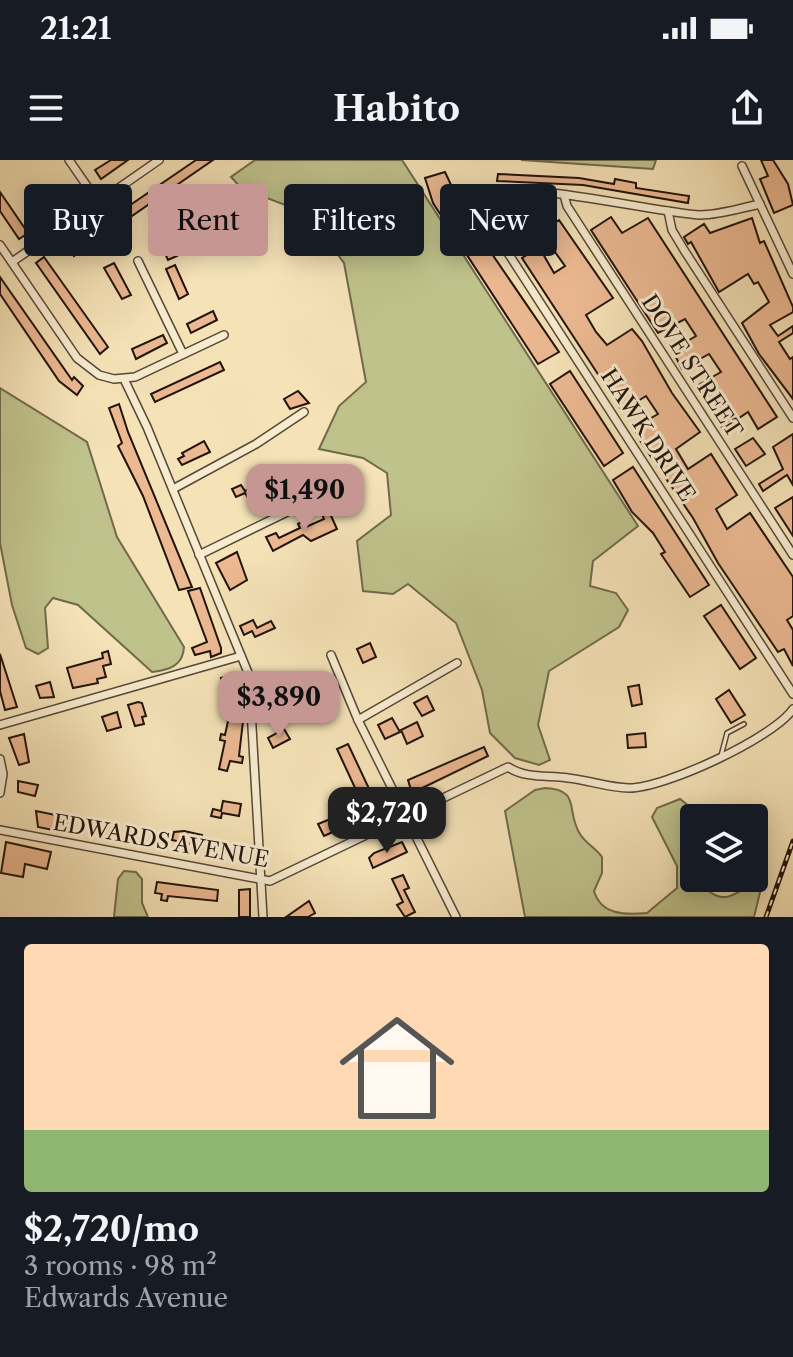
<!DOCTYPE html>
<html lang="en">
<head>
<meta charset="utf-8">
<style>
  :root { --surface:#171b24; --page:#242831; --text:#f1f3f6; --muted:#9ea1a6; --accent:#c59692 }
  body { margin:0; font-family:"Libre Caslon Text",serif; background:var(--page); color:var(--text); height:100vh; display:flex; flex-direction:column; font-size:30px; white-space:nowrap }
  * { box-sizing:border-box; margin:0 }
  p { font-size:26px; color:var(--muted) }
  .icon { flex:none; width:44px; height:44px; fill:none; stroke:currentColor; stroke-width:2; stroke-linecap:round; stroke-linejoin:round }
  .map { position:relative; height:757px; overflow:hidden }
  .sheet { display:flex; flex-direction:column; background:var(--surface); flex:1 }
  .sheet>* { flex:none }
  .top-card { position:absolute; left:24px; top:24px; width:746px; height:72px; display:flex; gap:16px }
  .fabs { position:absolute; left:680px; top:644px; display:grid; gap:16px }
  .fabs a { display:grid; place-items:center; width:88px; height:88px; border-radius:8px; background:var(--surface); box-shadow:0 4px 20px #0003; font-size:40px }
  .price { position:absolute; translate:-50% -68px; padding:0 18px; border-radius:16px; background:var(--accent); color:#111; font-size:26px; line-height:52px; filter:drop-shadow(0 2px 4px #0008) }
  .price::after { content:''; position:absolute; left:50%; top:48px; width:24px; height:18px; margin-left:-12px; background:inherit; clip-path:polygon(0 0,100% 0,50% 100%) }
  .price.current { background:#222; color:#fff }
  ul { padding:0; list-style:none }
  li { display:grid; align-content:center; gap:16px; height:424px; padding:0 24px }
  li span { display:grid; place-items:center; height:248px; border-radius:8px; color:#555 }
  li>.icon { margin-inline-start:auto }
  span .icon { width:144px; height:144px; fill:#fffc; stroke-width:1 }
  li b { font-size:34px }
  .tag { padding:0 28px; border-radius:8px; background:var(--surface); box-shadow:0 4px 20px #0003; font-size:28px; line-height:72px }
  .tag.current { background:var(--accent); color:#111 }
  .status { display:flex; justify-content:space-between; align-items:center; height:56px; padding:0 40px; background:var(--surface); direction:ltr }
  .status svg { height:22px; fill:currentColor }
  header { display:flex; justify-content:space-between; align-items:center; height:104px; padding:0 24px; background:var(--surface); font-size:36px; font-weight:700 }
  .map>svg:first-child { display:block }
</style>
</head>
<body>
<div class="status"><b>21:21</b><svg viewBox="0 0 49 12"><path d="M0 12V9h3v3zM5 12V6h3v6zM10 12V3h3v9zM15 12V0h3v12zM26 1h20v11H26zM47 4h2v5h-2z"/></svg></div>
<header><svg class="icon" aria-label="menu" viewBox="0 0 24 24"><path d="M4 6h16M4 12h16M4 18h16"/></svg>Habito<svg class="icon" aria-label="share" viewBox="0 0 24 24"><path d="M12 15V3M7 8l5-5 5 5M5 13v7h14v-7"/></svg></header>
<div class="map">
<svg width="793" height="757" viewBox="0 0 793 757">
  <rect width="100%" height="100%" fill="#f5e2b7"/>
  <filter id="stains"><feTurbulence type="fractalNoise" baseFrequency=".0025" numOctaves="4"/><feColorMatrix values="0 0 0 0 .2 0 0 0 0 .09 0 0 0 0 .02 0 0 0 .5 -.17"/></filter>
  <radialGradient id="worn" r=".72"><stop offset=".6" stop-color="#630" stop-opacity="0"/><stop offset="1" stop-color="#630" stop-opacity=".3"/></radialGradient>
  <g fill="#c0c28c" stroke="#706a4c" stroke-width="2">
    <polygon points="255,0 402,0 638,366 593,401 590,426 616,433 628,450 619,467 549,511 538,565 550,600 539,605 515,598 490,573 482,530 456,463 408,424 393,434 363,431 357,381 391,355 387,313 363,298 319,289 339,246 366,222 344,103 327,80 319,58 241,28 231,17"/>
    <polygon points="521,0 656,0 653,9"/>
    <path d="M0 228 87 282 117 377 184 487C183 506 169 510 152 512L78 445 53 438 45 448 48 488 38 494 26 488 12 445 0 383Z"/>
    <path d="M545 628C582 630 565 650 580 674 585 683 596 688 602 697V713L594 731C601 755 625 755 647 753L677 728V706L652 657 657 648 680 639 704 658H694V718H713L710 732C726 744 738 732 753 723L762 724 754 757H525L505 651 535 630Z"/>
    <polygon points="124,711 136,712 142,719 142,743 148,757 114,757 118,719"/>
  </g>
  <g fill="#ecb992" stroke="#21130b" stroke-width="2">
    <polygon points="111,0 128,0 101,19 95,10"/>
    <polygon points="196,0 213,0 74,96 69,87"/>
    <polygon points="761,0 773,0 788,24 793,45 774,53 760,19 768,16"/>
    <polygon points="445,12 464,53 559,192 538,204 433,43 425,18"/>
    <polygon points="498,14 579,18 614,24 615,19 636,23 636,28 689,36 688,43 583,25 497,21"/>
    <polygon points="72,28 78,37 49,57 43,48"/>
    <polygon points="0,32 28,73 19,79 0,51"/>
    <polygon points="517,48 529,70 511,80 499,61"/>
    <polygon points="611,57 622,73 648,58 777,257 758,269 748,252 723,269 695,227 721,212 709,194 682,209 672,190 696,176 685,159 658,173 591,70"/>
    <polygon points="752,58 760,83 764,81 793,147 793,152 770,165 778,176 793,166 793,173 779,182 790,199 793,197 793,239 759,194 742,163 769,142 758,122 754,124 748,114 719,132 691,82 688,84 684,77 704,64 710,73"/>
    <polygon points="559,60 613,138 586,155 596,172 607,185 632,169 642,181 672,233 700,272 676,289 688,309 711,294 737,335 716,349 727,369 750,353 793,417 793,456 787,460 793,470 793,506 784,489 778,492 718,403 693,358 641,282 634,268 658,254 646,236 622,251 522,98 539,87 554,113 565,106 540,71"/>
    <polygon points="165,64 172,75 169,78 177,96 168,100 163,89 167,87 156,70"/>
    <polygon points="44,97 108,187 100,194 36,103"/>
    <polygon points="114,103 131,135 122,139 104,108"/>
    <polygon points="175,105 188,134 179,139 166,109"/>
    <polygon points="0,117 72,220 74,217 83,226 77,235 59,221 0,134"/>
    <polygon points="213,151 217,160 191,173 187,164"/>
    <polygon points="163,175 167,183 136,199 132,189"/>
    <polygon points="220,202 224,210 155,242 151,234"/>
    <polygon points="570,211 623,293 604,306 550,224"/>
    <polygon points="298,231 309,243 290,249 284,239"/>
    <polygon points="119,244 128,272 192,427 179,430 143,336 118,286 122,283 109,248"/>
    <polygon points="793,274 793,325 787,315 763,331 759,324 783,309 773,287"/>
    <polygon points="753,278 765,294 746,306 735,289"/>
    <polygon points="204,281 210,292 182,305 178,299 184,296 182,293"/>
    <polygon points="633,307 709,425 690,437 661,394 665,392 653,373 632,352 613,320"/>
    <circle cx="303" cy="321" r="9"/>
    <polygon points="241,325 245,331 256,327 260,335 277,327 283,339 257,353 245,333 236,337 232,329"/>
    <polygon points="793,337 793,376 775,348"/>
    <polygon points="328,349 337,369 311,381 303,375 273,391 266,377 276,373 279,378 300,368 298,364 303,361 306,367 324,359 321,352"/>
    <polygon points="237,392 247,420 230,430 216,403"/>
    <polygon points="200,428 221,488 221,493 211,497 210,491 195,495 192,488 207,482 188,431"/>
    <polygon points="721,445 756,498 740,509 704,456"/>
    <polygon points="253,460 257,468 271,461 275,468 255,477 252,471 244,475 240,466"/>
    <polygon points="370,483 376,497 363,503 357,489"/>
    <polygon points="108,491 111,504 103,506 106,517 97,519 98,523 73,528 67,508 103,498 102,493"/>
    <polygon points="0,494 17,547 5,550 0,531"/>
    <polygon points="232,515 240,543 237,560 243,561 239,596 243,597 242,603 230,601 227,611 219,609 225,581 220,580 221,574 225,575 230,552 225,552 228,539 221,518"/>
    <polygon points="50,522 54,537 40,538 36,526"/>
    <polygon points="279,523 283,531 277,535 286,552 274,558 263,531"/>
    <polygon points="639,525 642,544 632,546 628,527"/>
    <polygon points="729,530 745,555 731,563 716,539"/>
    <polygon points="427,536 434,550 422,556 414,543"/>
    <polygon points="138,542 142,543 146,556 142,557 144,564 135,566 128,545"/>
    <polygon points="117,552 121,567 107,571 102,557"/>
    <polygon points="392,558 400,572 385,579 378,565"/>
    <polygon points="417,562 423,576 407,584 401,570"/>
    <polygon points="284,569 290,579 273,588 268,578"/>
    <polygon points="645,573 646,587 628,588 627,575"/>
    <polygon points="24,574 29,602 19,605 9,578"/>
    <polygon points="348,584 380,652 369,658 337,589"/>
    <polygon points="484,587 488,596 412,633 408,620"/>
    <polygon points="18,621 38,625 35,636 18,632"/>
    <polygon points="223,641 241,644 239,656 222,653 221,658 211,656 213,649 221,651"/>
    <polygon points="36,651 70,658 68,673 38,667"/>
    <polygon points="340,655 347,655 351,664 324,676 318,664"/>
    <polygon points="184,671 202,675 200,686 172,680 174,672"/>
    <polygon points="6,682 51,692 47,709 25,704 23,717 1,713"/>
    <polygon points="402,682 407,692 373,708 369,698 374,693"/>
    <polygon points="403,715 409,728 404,730 415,752 405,757 397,745 403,742 392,719"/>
    <polygon points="157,722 218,730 217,741 168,736 167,741 161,740 162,734 155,733"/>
    <polygon points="250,729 250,757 239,757 239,730"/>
    <polygon points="309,741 315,753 308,757 286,757"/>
  </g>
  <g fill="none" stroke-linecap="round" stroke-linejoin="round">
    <defs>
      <polyline id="service" points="721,596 727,573 744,564"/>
      <g id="minor">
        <polyline points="69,0 98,42"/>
        <polyline points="742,6 793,114"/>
        <polyline points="564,35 567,46 793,395"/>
        <path d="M760 44C741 48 720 55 700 55 657 53 506 16 475 35L477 45 793 534"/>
        <polyline points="668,51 672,70 684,90 793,258"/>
        <polyline points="0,85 77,198 99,215 114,219 135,217 224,175"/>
        <polyline points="138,101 183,194"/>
        <polyline points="12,102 159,0"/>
        <polyline points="124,219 147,267 249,515 263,757"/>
        <polyline points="173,329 256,284 304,252"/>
        <polyline points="199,395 316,338"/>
        <polyline points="331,495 358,560 456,757"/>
        <polyline points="358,560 457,503"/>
        <polyline points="0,565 241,496"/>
        <polyline points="0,599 3,614 0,633"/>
        <path d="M0 670 270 721 508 607C526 619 548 615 568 618 588 620 609 628 629 628 665 628 773 578 793 549"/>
      </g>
    </defs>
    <use href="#service" stroke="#564736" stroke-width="6"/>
    <use href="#minor" stroke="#564736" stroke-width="10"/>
    <use href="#service" stroke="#f8ecd0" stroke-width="3"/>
    <use href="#minor" stroke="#f8ecd0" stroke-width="7"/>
    <defs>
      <polyline id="rail" points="766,757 793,681"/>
    </defs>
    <use href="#rail" stroke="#21130b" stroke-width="5"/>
    <use href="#rail" stroke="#f8ecd0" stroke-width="2" stroke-dasharray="6" stroke-linecap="butt"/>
  </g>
  <g text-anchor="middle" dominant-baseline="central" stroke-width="6" stroke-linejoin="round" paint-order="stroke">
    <g font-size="22" fill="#21130b" stroke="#f8ecd0">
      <text transform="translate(692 206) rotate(57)">DOVE STREET</text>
      <text transform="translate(648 275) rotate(57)">HAWK DRIVE</text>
      <text transform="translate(161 681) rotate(10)">EDWARDS AVENUE</text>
    </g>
  </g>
  <rect width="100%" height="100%" filter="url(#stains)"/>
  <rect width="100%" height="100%" fill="url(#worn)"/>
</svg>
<div class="fabs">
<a><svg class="icon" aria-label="layers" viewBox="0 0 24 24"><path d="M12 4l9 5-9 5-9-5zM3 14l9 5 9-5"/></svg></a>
</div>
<b class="price" style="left:305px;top:372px">$1,490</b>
<b class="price" style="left:279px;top:579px">$3,890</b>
<b class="price current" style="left:387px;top:695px">$2,720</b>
<div class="top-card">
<a class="tag">Buy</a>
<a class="tag current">Rent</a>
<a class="tag">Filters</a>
<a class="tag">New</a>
</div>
</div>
<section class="sheet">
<ul>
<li><span style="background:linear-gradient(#ffd9b3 75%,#8fb573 0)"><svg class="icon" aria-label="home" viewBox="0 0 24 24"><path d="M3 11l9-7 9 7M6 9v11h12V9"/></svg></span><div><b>$2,720/mo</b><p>3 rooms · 98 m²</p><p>Edwards Avenue</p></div></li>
</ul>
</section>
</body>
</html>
